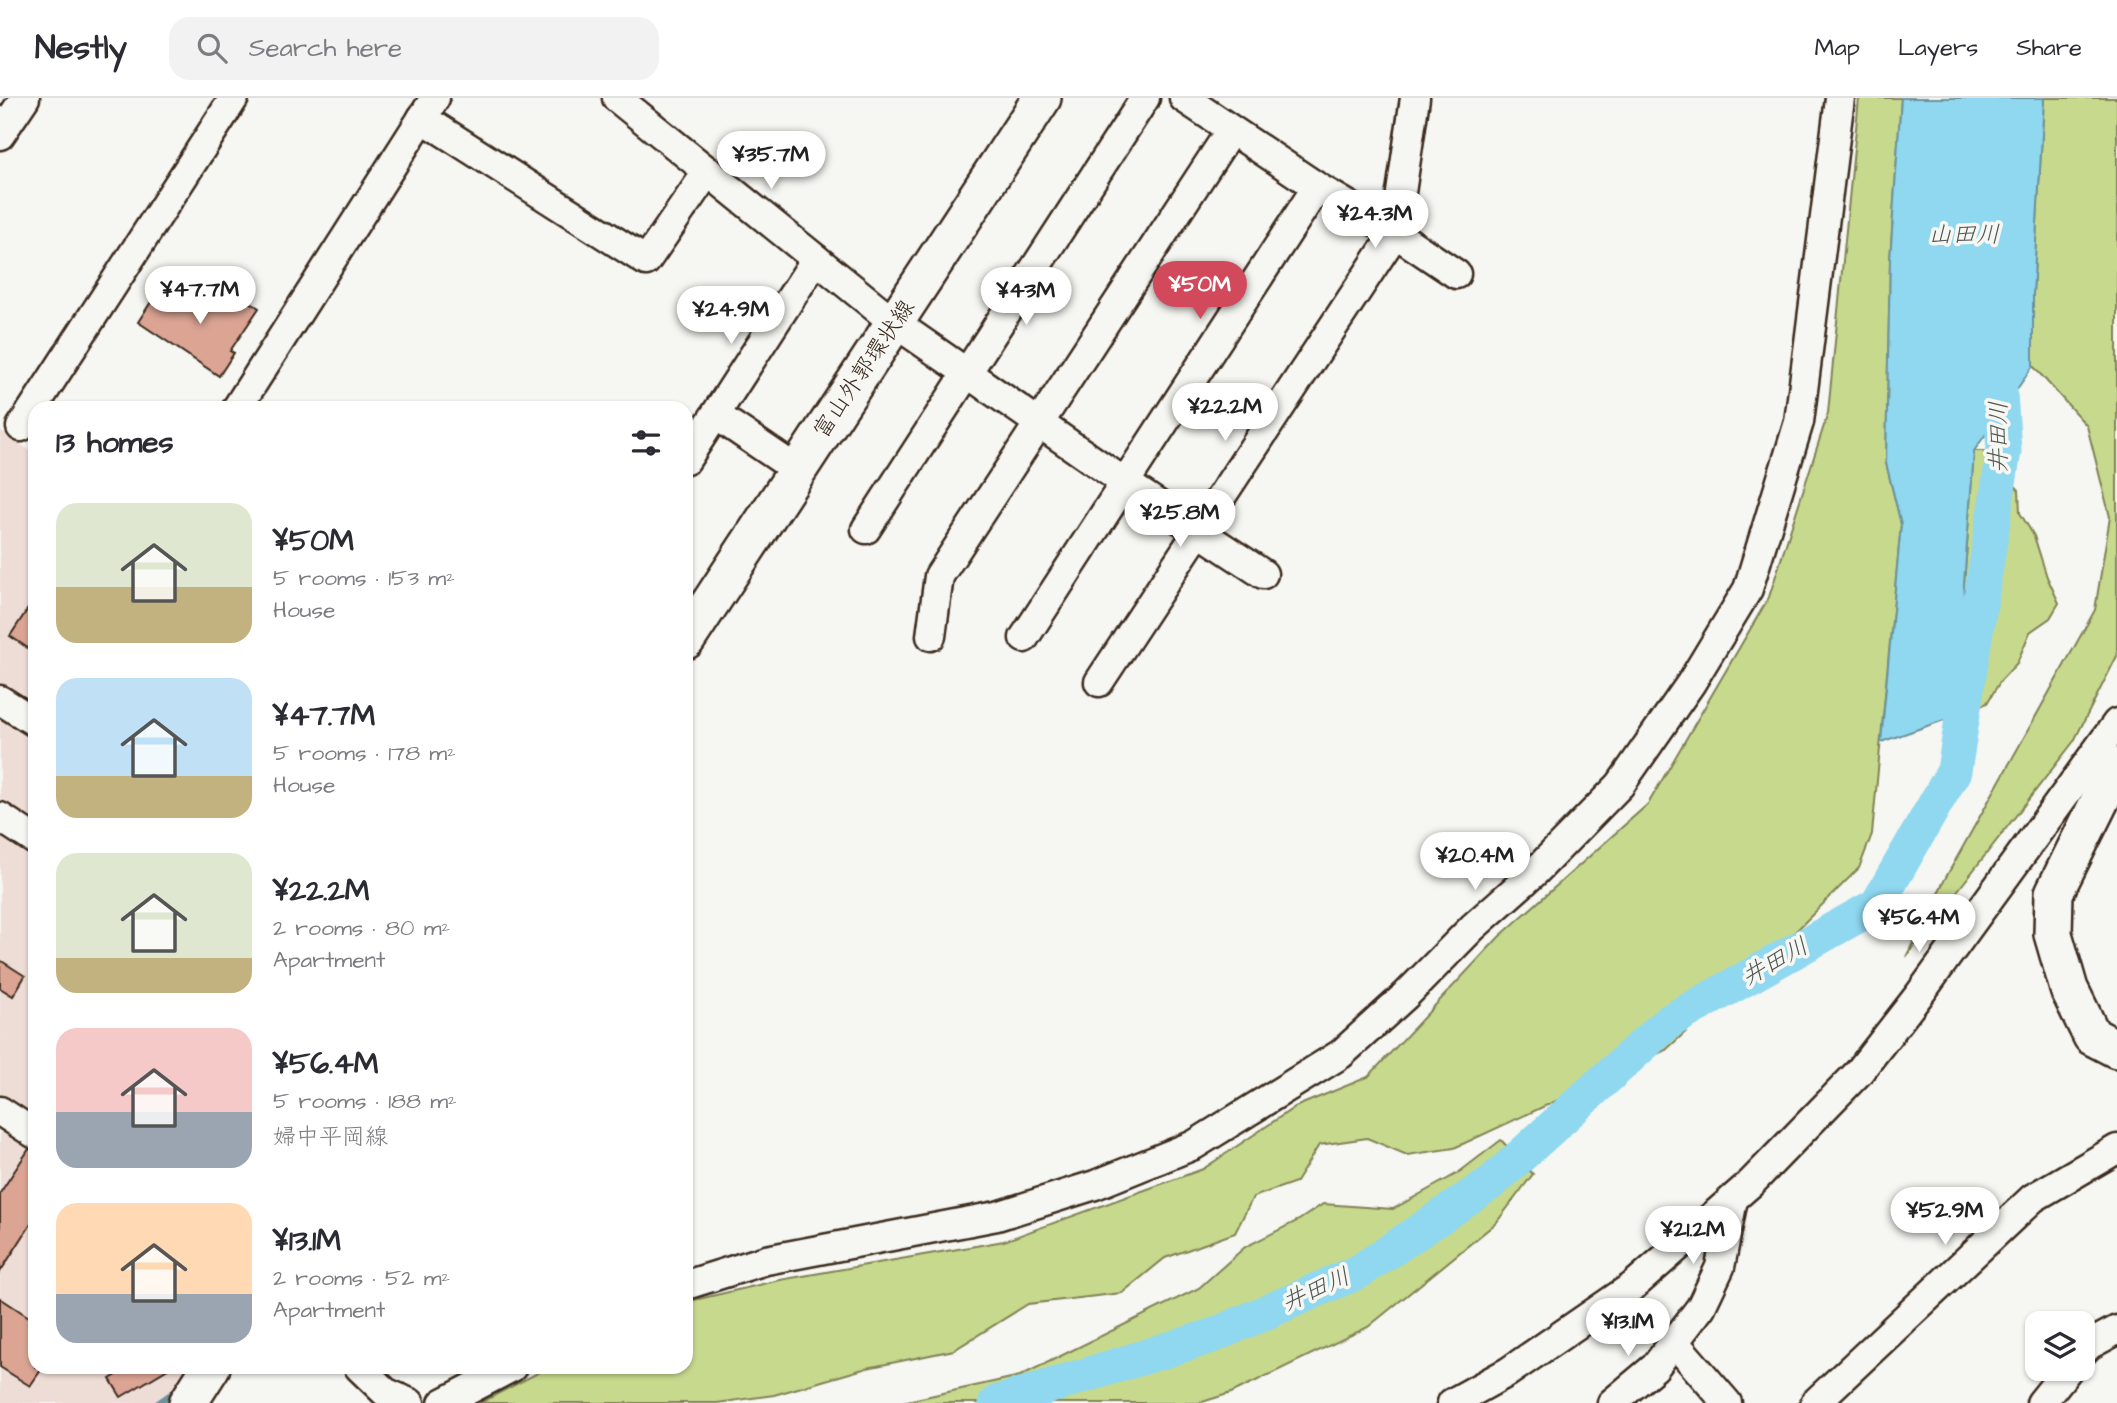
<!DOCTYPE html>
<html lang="en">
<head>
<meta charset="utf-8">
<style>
  :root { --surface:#fff; --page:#f2f2f3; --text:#2b2b33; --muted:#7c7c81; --line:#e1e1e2; --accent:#d1495b }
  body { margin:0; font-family:"Architects Daughter","Klee One",sans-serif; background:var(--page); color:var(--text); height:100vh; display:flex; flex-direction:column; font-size:26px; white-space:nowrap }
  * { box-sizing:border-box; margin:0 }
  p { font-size:23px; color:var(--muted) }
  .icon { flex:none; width:38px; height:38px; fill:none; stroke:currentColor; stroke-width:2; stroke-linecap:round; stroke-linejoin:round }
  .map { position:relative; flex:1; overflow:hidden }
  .details { position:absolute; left:28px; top:303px; width:665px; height:973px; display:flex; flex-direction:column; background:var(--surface); border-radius:21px; box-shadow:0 2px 5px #0004 }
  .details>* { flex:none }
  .fabs { position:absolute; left:2025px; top:1213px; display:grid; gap:14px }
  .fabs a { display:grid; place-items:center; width:70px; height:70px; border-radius:14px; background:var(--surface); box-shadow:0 2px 5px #0004; font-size:35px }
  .price { position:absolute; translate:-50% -60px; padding:0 16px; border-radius:24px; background:#fff; color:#222; font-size:23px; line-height:46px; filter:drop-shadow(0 2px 4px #0008) }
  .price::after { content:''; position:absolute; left:50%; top:42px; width:21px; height:16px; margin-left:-10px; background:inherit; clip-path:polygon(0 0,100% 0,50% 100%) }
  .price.selected { background:var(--accent); color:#fff }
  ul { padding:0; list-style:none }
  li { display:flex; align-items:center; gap:21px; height:175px; padding:0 28px }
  li span { display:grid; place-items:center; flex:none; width:196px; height:140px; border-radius:21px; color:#555 }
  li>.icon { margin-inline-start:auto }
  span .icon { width:84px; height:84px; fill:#fffc; stroke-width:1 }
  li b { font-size:30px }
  h2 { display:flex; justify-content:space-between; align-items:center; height:84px; padding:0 28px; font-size:30px }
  header { display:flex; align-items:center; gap:42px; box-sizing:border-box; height:98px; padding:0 35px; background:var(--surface); border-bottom:2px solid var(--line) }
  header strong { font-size:33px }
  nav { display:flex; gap:38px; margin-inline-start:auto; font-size:24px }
  .search { width:490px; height:63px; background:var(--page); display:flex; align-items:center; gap:18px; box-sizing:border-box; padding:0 24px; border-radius:21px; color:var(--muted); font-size:26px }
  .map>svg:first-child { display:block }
</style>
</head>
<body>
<header>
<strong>Nestly</strong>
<div class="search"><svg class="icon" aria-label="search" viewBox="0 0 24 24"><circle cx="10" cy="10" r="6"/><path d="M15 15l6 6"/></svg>Search here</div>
<nav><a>Map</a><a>Layers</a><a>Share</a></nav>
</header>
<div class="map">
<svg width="2117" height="1305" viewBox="0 0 2117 1305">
  <rect width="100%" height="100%" fill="#f6f6f2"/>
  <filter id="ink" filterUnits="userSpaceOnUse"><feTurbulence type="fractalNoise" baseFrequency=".0143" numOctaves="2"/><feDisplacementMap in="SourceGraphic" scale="14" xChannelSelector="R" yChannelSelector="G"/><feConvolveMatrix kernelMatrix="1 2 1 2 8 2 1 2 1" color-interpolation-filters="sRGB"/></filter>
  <g filter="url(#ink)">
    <polygon fill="#eeddd6" points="0,332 35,356 35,1269 195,1269 171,1305 0,1305"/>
    <g fill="#c7d98d" stroke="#818256" stroke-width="2">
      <polygon points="1859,0 1901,0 1890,162 1886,365 1901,426 1872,736 1859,770 1798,831 1666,952 1454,1050 1407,1057 1367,1040 1319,1047 1296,1084 1253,1099 1235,1135 1165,1160 1122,1195 1028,1206 954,1252 867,1270 774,1297 717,1305 480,1305 549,1269 686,1269 686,1204 780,1182 1004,1143 1203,1071 1295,1009 1368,979 1499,839 1648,706 1769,499 1828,315"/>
      <polygon points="2044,0 2117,0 2117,558 2074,643 1906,859 1945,781 2095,512 2110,419 2087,328 2033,268 2033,196"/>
      <polygon points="1974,353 1983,353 2019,392 2020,415 2034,438 2047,479 2059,505 2050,520 2030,534 2017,565 2001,582 1987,605 1973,612 1964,486"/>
      <polygon points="1501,1042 1533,1076 1496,1125 1368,1229 1231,1295 1199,1305 898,1305 1020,1278 1199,1190 1245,1149 1299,1122 1323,1106 1393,1111 1458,1075"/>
    </g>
    <polygon fill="#8fd8f0" stroke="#6d929c" stroke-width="2" points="1901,0 2044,0 2033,196 2033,268 1974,353 1964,486 1973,612 1881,644 1901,426 1886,365 1890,162"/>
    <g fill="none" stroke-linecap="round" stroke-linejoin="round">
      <polyline stroke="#6d929c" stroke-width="6" points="158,1305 178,1291"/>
      <polyline stroke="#8fd8f0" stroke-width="35" points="996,1305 1212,1238 1360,1173 1492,1084 1668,924 1877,807 1954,673 2004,353 1998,267"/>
    </g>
    <g fill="#dba493" stroke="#3b2a1e" stroke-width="2">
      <polygon points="162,187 206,216 225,188 259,210 230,253 234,255 219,278 138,224"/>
      <polygon points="35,500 35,555 10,538"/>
      <polygon points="0,862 25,878 13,898 0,890"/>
      <polygon points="29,1051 35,1052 35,1120 0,1174 0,1095"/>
      <polygon points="0,1200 35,1223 35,1269 43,1269 30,1288 0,1269"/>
      <polygon points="130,1269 171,1269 121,1299 110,1281"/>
    </g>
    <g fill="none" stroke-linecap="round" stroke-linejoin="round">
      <defs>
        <g id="minor">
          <polyline points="617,0 895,225 1124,384 1263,476"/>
          <polyline points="1184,0 1317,89 1395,135 1456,176"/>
          <polyline points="422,20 646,163 708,73"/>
          <polyline points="0,37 25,0"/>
          <polyline points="237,310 435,0"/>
          <polyline points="716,317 797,372"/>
          <polyline points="21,329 234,0"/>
          <polyline points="686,362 816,161"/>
          <polyline points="866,431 1145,0"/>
          <polyline points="931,538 939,478 1231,32"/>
          <polyline points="1024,540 1317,89"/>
          <polyline points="1099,584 1395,135 1415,0"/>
          <polyline points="0,602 35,624"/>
          <polyline points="0,719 35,742"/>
          <polyline points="0,1013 35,1036"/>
          <polyline points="686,1187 766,1162 997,1118 1095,1087 1194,1047 1341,956 1406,897 1473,829 1535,774 1620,687 1691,585 1748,491 1799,324 1840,0"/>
          <polyline points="1675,1245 1727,1305"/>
          <polyline points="2082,1254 2089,1247 2117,1232"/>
          <polyline points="359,1269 385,1294 410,1305"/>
          <polyline points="443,1305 512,1269"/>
          <polyline points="1452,1305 1508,1274 1633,1188 1751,1085 1859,974 1919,897 2117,625"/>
          <polyline points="1612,1305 1655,1269 1701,1209 1720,1169 1733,1101"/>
          <polyline points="1815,1305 2033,1100 2117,1051"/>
          <polyline points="2041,1305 2069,1270"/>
        </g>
        <g id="major">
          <polyline points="686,542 1042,0"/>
          <polyline points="2117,668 2054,795 2053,836 2069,891 2092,938 2117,951"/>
          <polyline points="188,1305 211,1269"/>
        </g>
      </defs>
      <use href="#minor" stroke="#3b2a1e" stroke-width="33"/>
      <use href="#major" stroke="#3b2a1e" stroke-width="42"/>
      <use href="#minor" stroke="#f6f6f2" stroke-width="28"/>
      <use href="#major" stroke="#f6f6f2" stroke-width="37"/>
    </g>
  </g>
  <g text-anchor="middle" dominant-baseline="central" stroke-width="7" stroke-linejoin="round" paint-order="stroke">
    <g font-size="23" fill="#3b2a1e" stroke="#f6f6f2">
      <text transform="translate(864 271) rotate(-56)">富山外郭環状線</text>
    </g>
    <g font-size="24" font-style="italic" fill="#505652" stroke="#f6f6f2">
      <text x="1964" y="137">山田川</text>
      <text transform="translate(1999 339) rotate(-90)">井田川</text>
      <text transform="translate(1775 864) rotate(-29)">井田川</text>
      <text transform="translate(1316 1192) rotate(-24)">井田川</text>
    </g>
  </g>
</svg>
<div class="fabs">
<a><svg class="icon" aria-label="layers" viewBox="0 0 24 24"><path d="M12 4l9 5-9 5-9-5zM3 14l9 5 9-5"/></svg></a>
</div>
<b class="price" style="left:771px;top:93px">¥35.7M</b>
<b class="price" style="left:1375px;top:152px">¥24.3M</b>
<b class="price selected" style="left:1200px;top:223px">¥50M</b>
<b class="price" style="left:200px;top:228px">¥47.7M</b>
<b class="price" style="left:1026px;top:229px">¥43M</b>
<b class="price" style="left:731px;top:248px">¥24.9M</b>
<b class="price" style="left:1225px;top:345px">¥22.2M</b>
<b class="price" style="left:1180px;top:451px">¥25.8M</b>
<b class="price" style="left:1475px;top:794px">¥20.4M</b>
<b class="price" style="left:1919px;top:856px">¥56.4M</b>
<b class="price" style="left:1945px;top:1149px">¥52.9M</b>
<b class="price" style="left:1693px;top:1168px">¥21.2M</b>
<b class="price" style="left:1628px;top:1260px">¥13.1M</b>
<section class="details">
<h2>13 homes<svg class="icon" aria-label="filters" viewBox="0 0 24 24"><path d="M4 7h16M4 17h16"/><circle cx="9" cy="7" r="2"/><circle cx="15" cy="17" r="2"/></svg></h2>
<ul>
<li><span style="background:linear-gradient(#dfe7d0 60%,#c2b280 0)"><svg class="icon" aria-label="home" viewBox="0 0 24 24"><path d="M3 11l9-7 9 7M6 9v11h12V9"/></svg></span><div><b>¥50M</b><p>5 rooms · 153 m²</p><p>House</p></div></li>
<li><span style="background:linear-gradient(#bfe0f5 70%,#c2b280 0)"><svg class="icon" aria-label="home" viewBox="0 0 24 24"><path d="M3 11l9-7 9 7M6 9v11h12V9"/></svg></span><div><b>¥47.7M</b><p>5 rooms · 178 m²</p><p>House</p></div></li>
<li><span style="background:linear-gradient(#dfe7d0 75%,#c2b280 0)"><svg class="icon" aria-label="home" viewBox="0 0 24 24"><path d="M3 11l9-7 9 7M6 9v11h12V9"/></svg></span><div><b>¥22.2M</b><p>2 rooms · 80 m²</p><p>Apartment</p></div></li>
<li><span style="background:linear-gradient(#f6c9c9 60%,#9aa5b1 0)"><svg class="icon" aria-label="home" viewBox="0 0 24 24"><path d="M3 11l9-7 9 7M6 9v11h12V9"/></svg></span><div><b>¥56.4M</b><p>5 rooms · 188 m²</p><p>婦中平岡線</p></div></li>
<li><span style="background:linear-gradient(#ffd9b3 65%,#9aa5b1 0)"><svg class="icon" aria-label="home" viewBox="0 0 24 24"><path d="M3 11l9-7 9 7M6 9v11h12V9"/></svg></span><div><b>¥13.1M</b><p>2 rooms · 52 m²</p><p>Apartment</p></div></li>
</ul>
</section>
</div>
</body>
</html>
